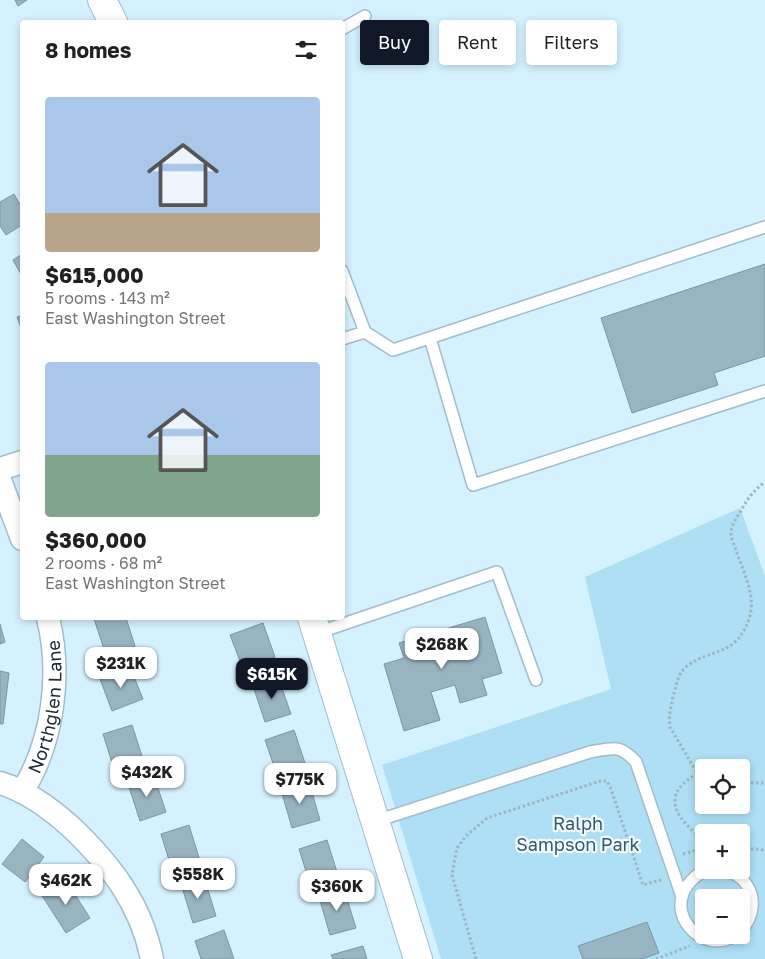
<!DOCTYPE html>
<html lang="en">
<head>
<meta charset="utf-8">
<style>
  :root { --surface:#fff; --page:#f6f6f6; --text:#202124; --muted:#757577; --accent:#111827 }
  body { margin:0; font-family:"Golos Text",sans-serif; background:var(--page); color:var(--text); height:100vh; display:flex; flex-direction:column; font-size:19px; white-space:nowrap }
  * { box-sizing:border-box; margin:0 }
  p { font-size:16px; color:var(--muted) }
  .icon { flex:none; width:28px; height:28px; fill:none; stroke:currentColor; stroke-width:2; stroke-linecap:round; stroke-linejoin:round }
  .map { position:relative; flex:1; overflow:hidden }
  .panel { position:absolute; left:20px; top:20px; width:325px; height:600px; display:flex; flex-direction:column; background:var(--surface); border-radius:5px; box-shadow:0 2px 8px #0003 }
  .panel>* { flex:none }
  .top-card { position:absolute; left:360px; top:20px; width:330px; height:45px; display:flex; gap:10px }
  .buttons { position:absolute; left:695px; top:759px; display:grid; gap:10px }
  .buttons a { display:grid; place-items:center; width:55px; height:55px; border-radius:5px; background:var(--surface); box-shadow:0 2px 8px #0003; font-size:25px }
  .price { position:absolute; translate:-50% -42px; padding:0 11px; border-radius:10px; background:#fff; color:#222; font-size:16px; line-height:32px; filter:drop-shadow(0 1px 2px #0008) }
  .price::after { content:''; position:absolute; left:50%; top:30px; width:15px; height:11px; margin-left:-8px; background:inherit; clip-path:polygon(0 0,100% 0,50% 100%) }
  .price.selected { background:var(--accent); color:#fff }
  ul { padding:0; list-style:none }
  li { display:grid; align-content:center; gap:10px; height:265px; padding:0 25px }
  li span { display:grid; place-items:center; height:155px; border-radius:5px; color:#555 }
  li>.icon { margin-inline-start:auto }
  span .icon { width:90px; height:90px; fill:#fffc; stroke-width:1 }
  li b { font-size:21px }
  h2 { display:flex; justify-content:space-between; align-items:center; height:60px; padding:0 25px; font-size:21px }
  .pill { padding:0 18px; border-radius:5px; background:var(--surface); box-shadow:0 2px 8px #0003; font-size:18px; line-height:45px }
  .pill.selected { background:var(--accent); color:#fff }
  .map>svg:first-child { display:block }
</style>
</head>
<body>
<div class="map">
<svg width="765" height="959" viewBox="0 0 765 959">
  <rect width="100%" height="100%" fill="#d4f1ff"/>
  <path fill="#aedff5" fill-rule="evenodd" d="M740 508 765 576V959H441L382 765 611 689 585 577ZM704 768H741V805H704ZM704 832H741V870H704ZM704 898H741V935H704Z"/>
  <g fill="#98b4c1" stroke="#7c97a4">
    <polygon points="15,0 27,0 18,6"/>
    <polygon points="14,194 22,208 22,225 6,235 0,226 0,202"/>
    <polygon points="22,254 22,276 13,260"/>
    <polygon points="765,264 765,356 714,373 718,385 632,413 601,318"/>
    <polygon points="22,315 22,331 17,317"/>
    <polygon points="485,617 502,673 482,679 487,695 460,703 455,685 431,692 440,720 404,731 384,664 404,658 399,643"/>
    <polygon points="99,618 126,618 135,646 106,655 94,619"/>
    <polygon points="263,623 275,657 243,669 230,635"/>
    <polygon points="0,624 5,642 0,644"/>
    <polygon points="130,667 143,699 112,711 100,679"/>
    <polygon points="0,671 9,673 3,724 0,724"/>
    <polygon points="278,677 291,714 265,722 253,686"/>
    <polygon points="132,725 143,759 114,769 103,734"/>
    <polygon points="294,730 306,766 277,775 265,740"/>
    <polygon points="154,776 166,812 140,821 128,784"/>
    <polygon points="309,782 320,820 292,828 281,790"/>
    <polygon points="189,825 200,861 172,870 161,834"/>
    <polygon points="22,839 44,857 25,882 2,864"/>
    <polygon points="327,840 337,872 309,881 299,849"/>
    <polygon points="204,877 216,916 193,923 181,884"/>
    <polygon points="65,879 90,918 66,933 41,894"/>
    <polygon points="344,889 356,928 330,935 319,897"/>
    <polygon points="647,922 659,953 642,959 583,959 578,946"/>
    <polygon points="224,930 234,959 201,959 195,941"/>
    <polygon points="363,946 367,959 333,959 331,955"/>
  </g>
  <g fill="none" stroke-linecap="round" stroke-linejoin="round">
    <defs>
      <g id="service">
        <polyline points="342,29 365,16"/>
        <polyline points="342,271 365,332"/>
        <polyline points="430,338 473,485 765,391"/>
        <polyline points="342,339 365,332 393,350 765,227"/>
        <polyline points="317,633 497,572 536,680"/>
        <path d="M376 821 590 752C613 748 620 744 636 762L682 897"/>
        <path d="M711 870C703 871 696 875 691 881 662 911 701 957 736 935"/>
        <path d="M723 870C754 877 761 908 741 931"/>
      </g>
      <g id="minor">
        <polyline points="0,469 22,462"/>
        <polyline points="0,480 22,539"/>
        <path d="M0 783C27 791 51 809 71 827 111 865 141 904 152 959"/>
        <path id="s1" d="M22 792C53 742 62 675 48 618"/>
      </g>
      <g id="tertiary">
        <polyline points="102,0 113,22"/>
        <polyline points="312,618 418,959"/>
      </g>
    </defs>
    <use href="#service" stroke="#a1bdcb" stroke-width="14"/>
    <use href="#minor" stroke="#a1bdcb" stroke-width="25"/>
    <use href="#tertiary" stroke="#a1bdcb" stroke-width="30"/>
    <g stroke="#9db5c0" stroke-width="3" stroke-dasharray="2.5 2.5" stroke-linecap="butt">
      <path d="M697 773C692 777 686 781 682 785 662 807 689 827 704 841"/>
      <path d="M704 778 697 773 670 727C668 717 671 707 673 697 676 686 678 673 687 666 711 648 736 657 749 619 757 596 743 572 736 550 734 544 730 537 731 531 732 524 737 517 741 511 747 499 754 490 765 482"/>
      <polyline points="741,783 765,783"/>
      <polyline points="741,848 765,850"/>
      <polyline points="683,854 704,848"/>
      <polyline points="476,959 452,875 457,848 466,836 487,818 600,781 607,781 611,789 643,885 661,880"/>
      <polyline points="656,959 690,946"/>
    </g>
    <use href="#service" stroke="#fff" stroke-width="11"/>
    <use href="#minor" stroke="#fff" stroke-width="22"/>
    <use href="#tertiary" stroke="#fff" stroke-width="28"/>
  </g>
  <g text-anchor="middle" dominant-baseline="central" stroke-width="4.5" stroke-linejoin="round" paint-order="stroke">
    <g font-size="18" fill="#212c31" stroke="#f5fafd">
      <text stroke="none"><textPath href="#s1" startOffset="90">Northglen Lane</textPath></text>
    </g>
    <g font-size="18" fill="#2e5c70" stroke="#f5fafd">
      <text x="578" y="823">Ralph<tspan x="578" dy="21">Sampson Park</tspan></text>
    </g>
  </g>
</svg>
<div class="buttons">
<a><svg class="icon" aria-label="locate" viewBox="0 0 24 24"><circle cx="12" cy="12" r="6"/><path d="M12 2v4M12 18v4M2 12h4M18 12h4"/></svg></a>
<a>+</a>
<a>−</a>
</div>
<b class="price" style="left:442px;top:670px">$268K</b>
<b class="price" style="left:121px;top:689px">$231K</b>
<b class="price selected" style="left:272px;top:700px">$615K</b>
<b class="price" style="left:147px;top:798px">$432K</b>
<b class="price" style="left:300px;top:805px">$775K</b>
<b class="price" style="left:198px;top:900px">$558K</b>
<b class="price" style="left:66px;top:906px">$462K</b>
<b class="price" style="left:337px;top:912px">$360K</b>
<div class="top-card">
<a class="pill selected">Buy</a>
<a class="pill">Rent</a>
<a class="pill">Filters</a>
</div>
<section class="panel">
<h2>8 homes<svg class="icon" aria-label="filters" viewBox="0 0 24 24"><path d="M4 7h16M4 17h16"/><circle cx="9" cy="7" r="2"/><circle cx="15" cy="17" r="2"/></svg></h2>
<ul>
<li><span style="background:linear-gradient(#a9c7e8 75%,#b9a48a 0)"><svg class="icon" aria-label="home" viewBox="0 0 24 24"><path d="M3 11l9-7 9 7M6 9v11h12V9"/></svg></span><div><b>$615,000</b><p>5 rooms · 143 m²</p><p>East Washington Street</p></div></li>
<li><span style="background:linear-gradient(#a9c7e8 60%,#7fa58c 0)"><svg class="icon" aria-label="home" viewBox="0 0 24 24"><path d="M3 11l9-7 9 7M6 9v11h12V9"/></svg></span><div><b>$360,000</b><p>2 rooms · 68 m²</p><p>East Washington Street</p></div></li>
</ul>
</section>
</div>
</body>
</html>
